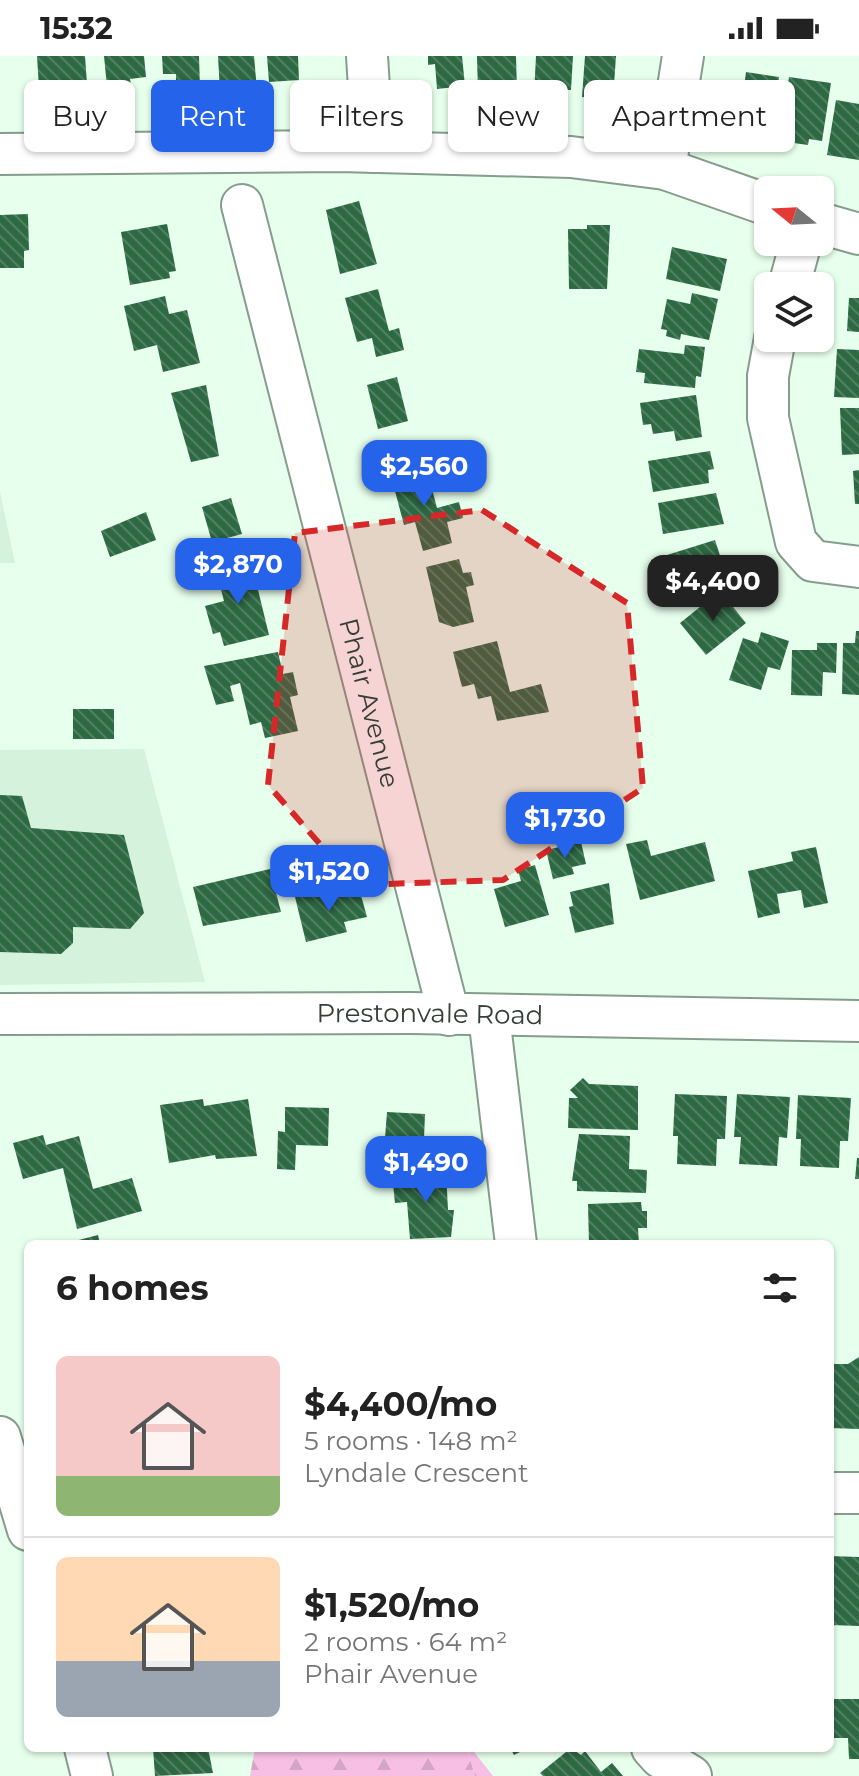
<!DOCTYPE html>
<html lang="en">
<head>
<meta charset="utf-8">
<style>
  :root { --surface:#fff; --page:#f2f2f2; --text:#222; --muted:#767676; --line:#e0e0e0; --accent:#2563eb }
  body { margin:0; font-family:Montserrat,sans-serif; background:var(--page); color:var(--text); height:100vh; display:flex; flex-direction:column; font-size:30px; white-space:nowrap }
  * { box-sizing:border-box; margin:0 }
  p { font-size:26px; color:var(--muted) }
  .icon { flex:none; width:44px; height:44px; fill:none; stroke:currentColor; stroke-width:2; stroke-linecap:round; stroke-linejoin:round }
  .map { position:relative; flex:1; overflow:hidden }
  .details { position:absolute; left:24px; top:1184px; width:810px; height:512px; display:flex; flex-direction:column; background:var(--surface); border-radius:12px; box-shadow:0 2px 6px #0004 }
  .details>* { flex:none }
  .hud { position:absolute; left:24px; top:24px; width:812px; height:72px; display:flex; gap:16px }
  .needle { width:52px; rotate:288deg }
  .tools { position:absolute; left:754px; top:120px; display:grid; gap:16px }
  .tools a { display:grid; place-items:center; width:80px; height:80px; border-radius:12px; background:var(--surface); box-shadow:0 2px 6px #0004; font-size:40px }
  .price { position:absolute; translate:-50% -68px; padding:0 18px; border-radius:16px; background:var(--accent); color:#fff; font-size:26px; line-height:52px; filter:drop-shadow(0 2px 4px #0008) }
  .price::after { content:''; position:absolute; left:50%; top:48px; width:24px; height:18px; margin-left:-12px; background:inherit; clip-path:polygon(0 0,100% 0,50% 100%) }
  .price.active { background:#222; color:#fff }
  ul { padding:0; list-style:none }
  li { display:flex; align-items:center; gap:24px; height:200px; padding:0 32px }
  li+li { border-top:2px solid var(--line) }
  li span { display:grid; place-items:center; flex:none; width:224px; height:160px; border-radius:12px; color:#555 }
  li>.icon { margin-inline-start:auto }
  span .icon { width:96px; height:96px; fill:#fffc; stroke-width:1 }
  li b { font-size:34px }
  h2 { display:flex; justify-content:space-between; align-items:center; height:96px; padding:0 32px; font-size:34px }
  .chip { padding:0 28px; border-radius:12px; background:var(--surface); box-shadow:0 2px 6px #0004; font-size:28px; line-height:72px }
  .chip.active { background:var(--accent); color:#fff }
  .status { display:flex; justify-content:space-between; align-items:center; height:56px; padding:0 40px; background:var(--surface); direction:ltr }
  .status svg { height:22px; fill:currentColor }
  .map>svg:first-child { display:block }
</style>
</head>
<body>
<div class="status"><b>15:32</b><svg viewBox="0 0 49 12"><path d="M0 12V9h3v3zM5 12V6h3v6zM10 12V3h3v9zM15 12V0h3v12zM26 1h20v11H26zM47 4h2v5h-2z"/></svg></div>
<div class="map">
<svg width="859" height="1720" viewBox="0 0 859 1720">
  <defs>
    <pattern id="forest-firs" width="22" height="20" patternUnits="userSpaceOnUse" patternTransform="scale(2)"><rect width="22" height="20" fill="#f7bfe4"/><path d="M5 1l3.5 6h-7zM16 11l3.5 6h-7z" fill="#d4a5c4"/></pattern>
    <pattern id="park-crowns" width="20" height="18" patternUnits="userSpaceOnUse" patternTransform="scale(2)"><rect width="20" height="18" fill="#f7bfe4"/><path d="M2 6a3 3 0 1 1 6 0M12 15a3 3 0 1 1 6 0" fill="none" stroke="#d4a5c4"/></pattern>
    <pattern id="building-back-hatch" width="6" height="6" patternUnits="userSpaceOnUse" patternTransform="scale(2)"><rect width="6" height="6" fill="#2d6943"/><path d="M-1 5l2 2M0 0l6 6M5-1l2 2" fill="none" stroke="#528063"/></pattern>
  </defs>
  <rect width="100%" height="100%" fill="#e7ffed"/>
  <g fill="#d4f2dc">
    <polygon points="0,436 15,507 0,507"/>
    <polygon points="144,693 205,926 0,929 0,694"/>
  </g>
  <polygon fill="url(#forest-firs)" points="255,1692 467,1692 475,1720 250,1720"/>
  <polygon fill="url(#park-crowns)" points="467,1692 471,1692 493,1720 475,1720"/>
  <g fill="url(#building-back-hatch)">
    <polygon points="37,0 85,0 87,28 39,32"/>
    <polygon points="104,0 144,0 146,21 130,23 131,29 107,31"/>
    <polygon points="162,0 199,0 200,32 176,33 176,18 163,18"/>
    <polygon points="218,0 254,0 257,34 220,36"/>
    <polygon points="267,0 298,0 299,24 269,26"/>
    <polygon points="428,0 462,0 465,30 437,33 435,8 428,9"/>
    <polygon points="477,0 516,0 517,35 478,37"/>
    <polygon points="536,0 573,0 571,34 559,34 559,39 534,38"/>
    <polygon points="585,0 616,0 613,43 582,41"/>
    <polygon points="746,16 779,21 772,75 739,70"/>
    <polygon points="789,21 831,27 822,85 809,83 808,89 779,85"/>
    <polygon points="836,44 859,48 859,104 827,99"/>
    <polygon points="359,145 377,208 340,218 326,154"/>
    <polygon points="28,158 29,194 24,195 24,212 0,212 0,159"/>
    <polygon points="167,168 176,215 169,216 170,222 130,229 121,176"/>
    <polygon points="587,169 610,169 607,233 569,233 568,173 587,173"/>
    <polygon points="672,191 727,203 720,235 666,223"/>
    <polygon points="378,233 389,275 399,272 404,294 376,301 372,282 357,286 345,242"/>
    <polygon points="692,237 718,243 709,284 681,278 680,284 666,280 667,274 661,273 667,243 690,248"/>
    <polygon points="165,240 169,258 187,254 200,307 163,316 157,289 134,295 124,250"/>
    <polygon points="849,242 859,242 859,276 847,275"/>
    <polygon points="685,289 705,291 701,321 696,320 695,332 644,327 645,317 636,316 639,293 684,298"/>
    <polygon points="837,293 859,294 859,342 834,341"/>
    <polygon points="397,321 408,365 378,373 367,329"/>
    <polygon points="206,329 219,400 191,406 171,337"/>
    <polygon points="696,339 702,381 676,385 674,375 653,378 651,368 643,369 640,347"/>
    <polygon points="840,352 859,352 859,398 842,399"/>
    <polygon points="710,395 714,413 708,414 709,427 653,436 648,405"/>
    <polygon points="426,411 437,452 459,446 463,462 447,466 452,487 423,495 415,466 404,469 391,420"/>
    <polygon points="859,414 859,448 855,448 853,415"/>
    <polygon points="716,437 724,468 663,478 658,447"/>
    <polygon points="231,442 242,478 212,486 202,451"/>
    <polygon points="146,456 156,484 110,501 101,475"/>
    <polygon points="715,484 725,515 666,533 661,517 655,519 651,504"/>
    <polygon points="459,503 463,517 471,516 474,529 466,531 474,566 453,571 439,566 426,511"/>
    <polygon points="251,505 269,579 224,590 220,576 213,578 205,550 224,545 216,514"/>
    <polygon points="720,535 746,567 706,599 680,567"/>
    <polygon points="856,575 859,575 859,639 842,638 843,587 855,587"/>
    <polygon points="761,576 789,585 780,614 768,611 761,634 729,624 743,582 758,587"/>
    <polygon points="497,585 510,636 541,628 549,656 497,665 491,640 478,643 474,628 462,631 453,596"/>
    <polygon points="817,587 837,587 836,617 823,616 822,640 791,639 792,594 817,594"/>
    <polygon points="278,596 283,618 293,616 298,639 290,641 298,675 265,682 261,666 250,669 240,627 230,630 234,645 216,649 204,610"/>
    <rect x="73" y="653" width="41" height="30"/>
    <polygon points="0,739 22,740 31,772 124,779 144,857 130,873 73,871 73,887 61,898 0,896"/>
    <polygon points="647,784 651,800 705,786 715,825 640,844 626,788"/>
    <polygon points="581,786 586,808 572,811 574,818 553,823 546,794"/>
    <polygon points="816,791 828,847 804,852 801,834 777,838 780,857 758,862 748,815 793,805 791,796"/>
    <polygon points="535,809 549,859 505,871 494,833 521,825 518,814"/>
    <polygon points="270,813 281,856 203,870 193,831"/>
    <polygon points="609,827 614,868 575,877 569,851 573,850 570,836"/>
    <polygon points="359,832 367,861 344,866 347,876 306,886 295,841 327,833 328,840"/>
    <polygon points="583,1022 589,1028 638,1030 638,1074 568,1072 569,1042 578,1042 570,1034"/>
    <polygon points="675,1038 727,1040 725,1083 717,1083 716,1110 677,1108 678,1080 673,1080"/>
    <polygon points="737,1038 790,1041 787,1082 779,1081 777,1110 739,1108 741,1081 734,1081"/>
    <polygon points="798,1039 851,1042 848,1085 840,1085 839,1112 800,1110 801,1083 796,1083"/>
    <polygon points="203,1043 204,1050 248,1043 257,1100 216,1103 215,1099 169,1107 160,1049"/>
    <polygon points="285,1051 329,1052 328,1090 296,1089 295,1114 277,1113 278,1075 285,1076"/>
    <polygon points="387,1056 425,1058 424,1083 385,1082"/>
    <polygon points="579,1078 630,1080 629,1113 647,1114 646,1137 577,1135 577,1125 572,1125"/>
    <polygon points="43,1079 46,1089 79,1080 93,1133 132,1122 142,1155 77,1173 63,1112 23,1123 13,1087"/>
    <polygon points="857,1102 859,1102 859,1123 855,1123"/>
    <polygon points="446,1115 448,1154 454,1154 451,1181 410,1183 407,1146 395,1147 393,1128 406,1127 406,1117"/>
    <polygon points="641,1146 642,1155 647,1155 647,1172 638,1172 639,1188 589,1188 588,1148"/>
    <polygon points="98,1179 100,1188 67,1188 67,1187"/>
    <polygon points="859,1301 859,1373 830,1372 834,1308 848,1308"/>
    <polygon points="830,1500 859,1501 859,1570 831,1569"/>
    <polygon points="830,1643 859,1643 859,1703 849,1703 848,1682 830,1682"/>
    <polygon points="153,1692 208,1692 213,1717 155,1720"/>
    <polygon points="510,1692 528,1692 514,1699"/>
    <polygon points="571,1692 581,1699 585,1695 601,1716 612,1707 623,1720 543,1720 540,1717"/>
  </g>
  <g fill="none" stroke-linecap="round" stroke-linejoin="round">
    <defs>
      <g id="minor">
        <polyline points="367,0 373,96"/>
        <polyline points="0,98 340,95 571,101 665,113 768,149"/>
        <polyline points="665,113 683,0"/>
        <path id="s1" d="M242 149 449 959"/>
        <polyline points="820,167 859,178"/>
        <polyline points="789,230 801,186"/>
        <polyline points="775,282 768,320 768,362 796,486 813,505 859,511"/>
        <path id="s2" d="M0 958 411 957 859 965"/>
        <polyline points="489,960 516,1188"/>
        <polyline points="0,1381 28,1474"/>
        <polyline points="830,1437 859,1437"/>
        <polyline points="85,1692 92,1720"/>
        <polyline points="652,1692 660,1701 691,1720"/>
      </g>
    </defs>
    <use href="#minor" stroke="#869c8c" stroke-width="44"/>
    <use href="#minor" stroke="#fff" stroke-width="40"/>
  </g>
  <path fill="#d62828" fill-opacity="0.2" stroke="#d62828" stroke-width="6" stroke-dasharray="16 10" stroke-linejoin="round" d="M482 454 627 547 643 732 503 824 356 829 268 729 295 477Z"/>
  <g text-anchor="middle" dominant-baseline="central" stroke-width="8" stroke-linejoin="round" paint-order="stroke">
    <g font-size="26" fill="#343e37" stroke="#fff">
      <text stroke="none"><textPath href="#s1" startOffset="514">Phair Avenue</textPath></text>
      <text stroke="none"><textPath href="#s2" startOffset="430">Prestonvale Road</textPath></text>
    </g>
  </g>
</svg>
<div class="tools">
<a><svg class="needle" viewBox="-14 -14 28 28"><path d="M0-13l5 13h-10z" fill="#e53935"/><path d="M0 13l5-13h-10z" fill="#767676"/></svg></a>
<a><svg class="icon" aria-label="layers" viewBox="0 0 24 24"><path d="M12 4l9 5-9 5-9-5zM3 14l9 5 9-5"/></svg></a>
</div>
<b class="price" style="left:424px;top:452px">$2,560</b>
<b class="price" style="left:238px;top:550px">$2,870</b>
<b class="price active" style="left:713px;top:567px">$4,400</b>
<b class="price" style="left:565px;top:804px">$1,730</b>
<b class="price" style="left:329px;top:857px">$1,520</b>
<b class="price" style="left:426px;top:1148px">$1,490</b>
<div class="hud">
<a class="chip">Buy</a>
<a class="chip active">Rent</a>
<a class="chip">Filters</a>
<a class="chip">New</a>
<a class="chip">Apartment</a>
</div>
<section class="details">
<h2>6 homes<svg class="icon" aria-label="filters" viewBox="0 0 24 24"><path d="M4 7h16M4 17h16"/><circle cx="9" cy="7" r="2"/><circle cx="15" cy="17" r="2"/></svg></h2>
<ul>
<li><span style="background:linear-gradient(#f6c9c9 75%,#8fb573 0)"><svg class="icon" aria-label="home" viewBox="0 0 24 24"><path d="M3 11l9-7 9 7M6 9v11h12V9"/></svg></span><div><b>$4,400/mo</b><p>5 rooms · 148 m²</p><p>Lyndale Crescent</p></div></li>
<li><span style="background:linear-gradient(#ffd9b3 65%,#9aa5b1 0)"><svg class="icon" aria-label="home" viewBox="0 0 24 24"><path d="M3 11l9-7 9 7M6 9v11h12V9"/></svg></span><div><b>$1,520/mo</b><p>2 rooms · 64 m²</p><p>Phair Avenue</p></div></li>
</ul>
</section>
</div>
</body>
</html>
